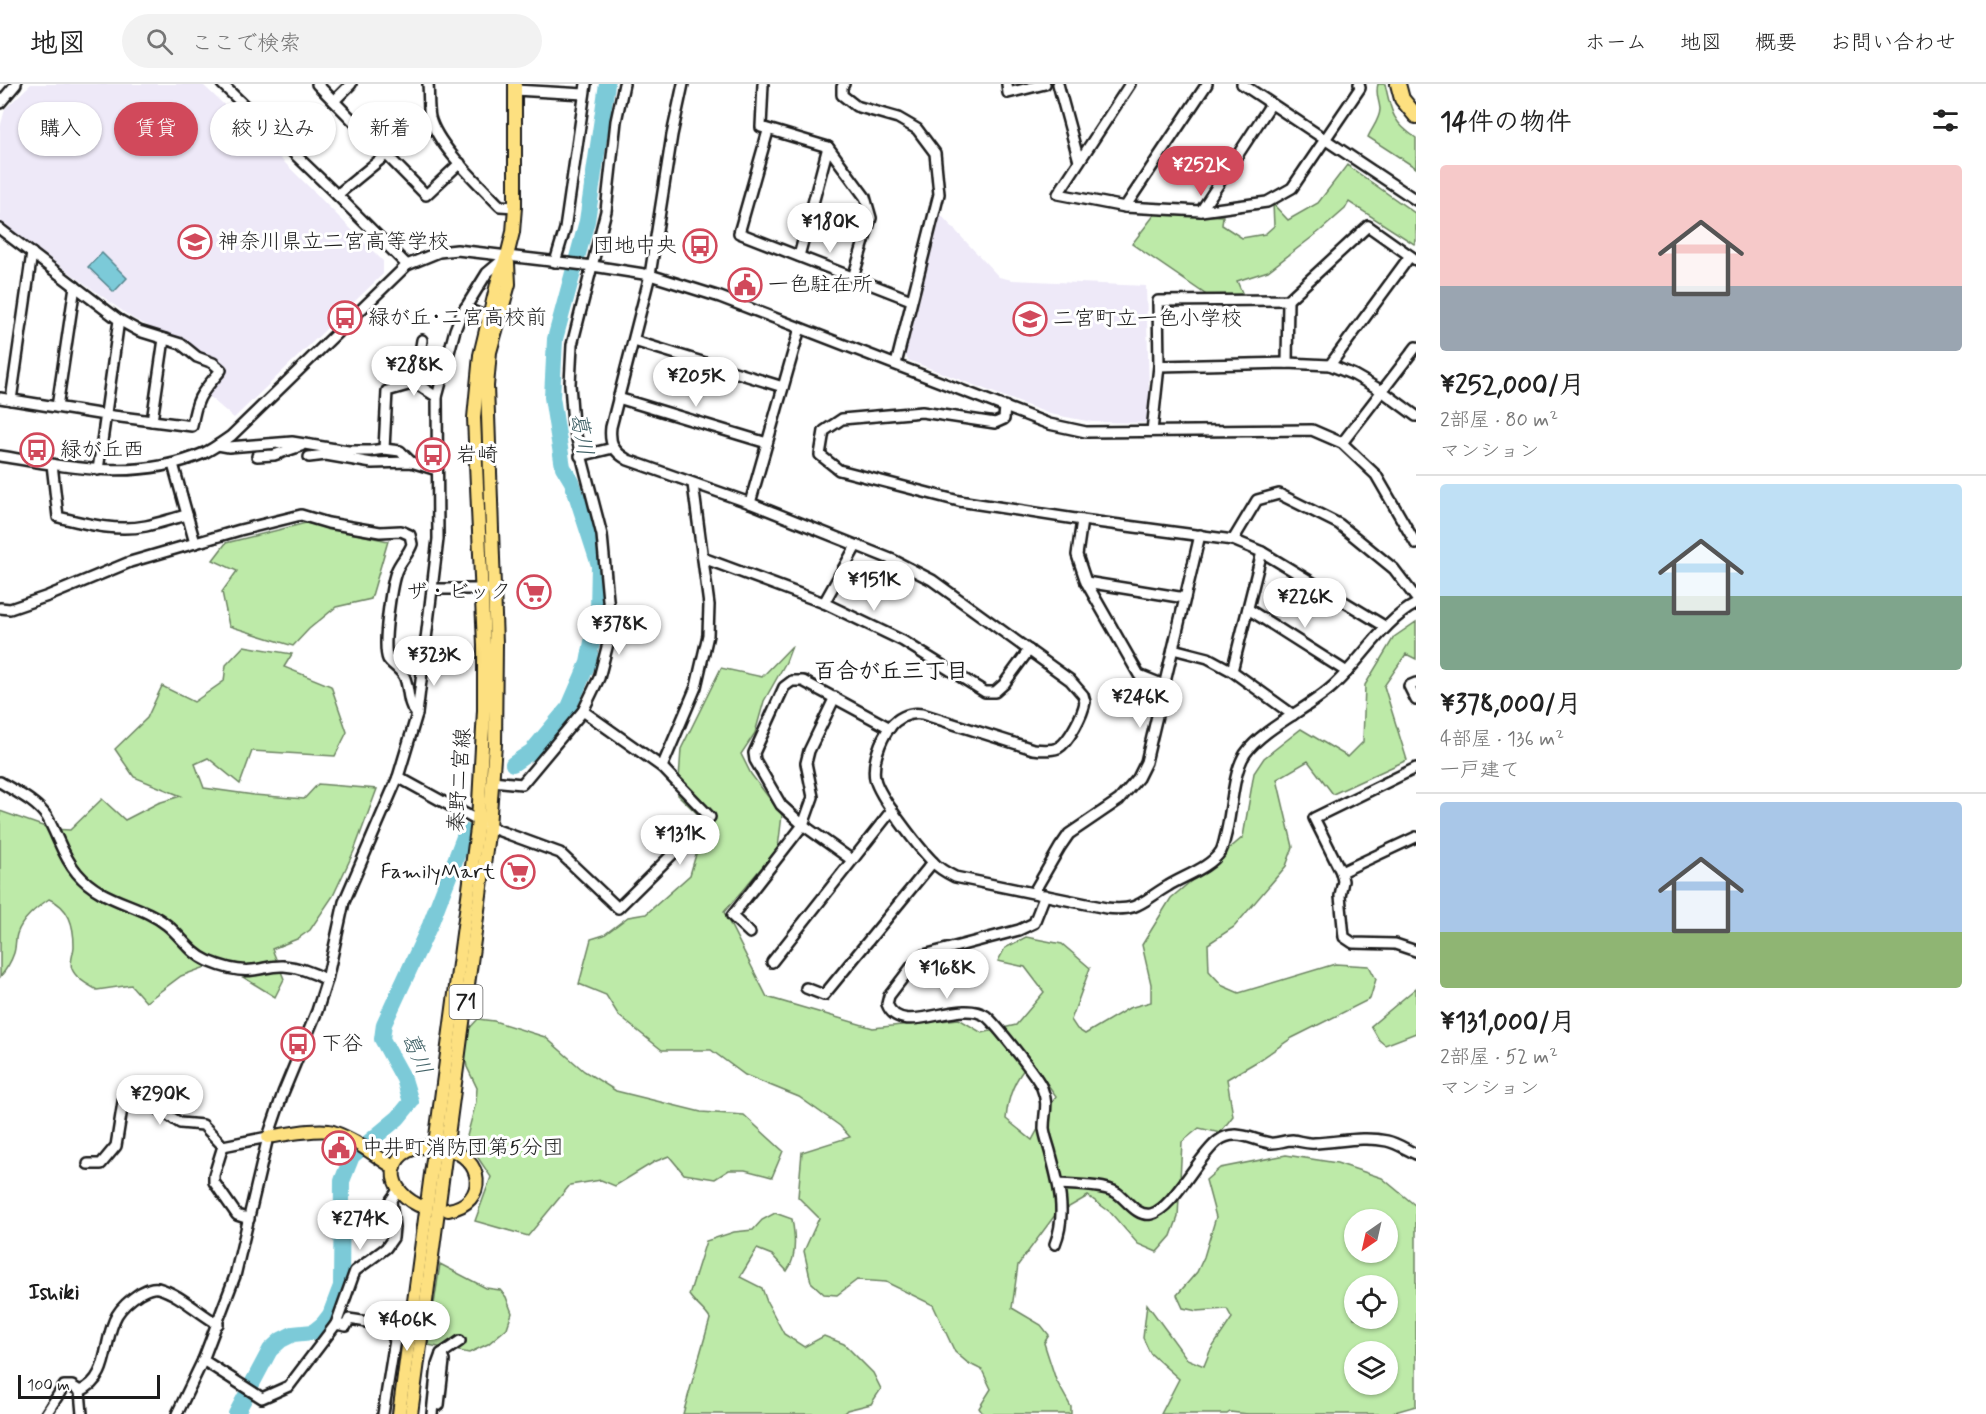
<!DOCTYPE html>
<html lang="ja">
<head>
<meta charset="utf-8">
<style>
  :root { --surface:#fff; --page:#f2f2f2; --text:#222; --muted:#767676; --line:#e0e0e0; --accent:#d1495b }
  body { margin:0; font-family:Mynerve,"Klee One",sans-serif; background:var(--page); color:var(--text); height:100vh; display:flex; flex-direction:column; font-size:22px; white-space:nowrap }
  * { box-sizing:border-box; margin:0 }
  p { font-size:20px; color:var(--muted) }
  .icon { flex:none; width:33px; height:33px; fill:none; stroke:currentColor; stroke-width:2; stroke-linecap:round; stroke-linejoin:round }
  .map { position:relative; flex:1; overflow:hidden }
  .drawer { display:flex; flex-direction:column; background:var(--surface); width:570px }
  .drawer>* { flex:none }
  .guide { position:absolute; left:18px; top:18px; width:570px; height:54px; display:flex; gap:12px }
  .needle { width:39px; rotate:214deg }
  .tools { position:absolute; left:1344px; top:1125px; display:grid; gap:12px }
  .tools a { display:grid; place-items:center; width:54px; height:54px; border-radius:50%; background:var(--surface); box-shadow:0 2px 4px #0004; font-size:30px }
  .scale { position:absolute; left:18px; bottom:15px; width:142px; box-sizing:border-box; padding-left:6px; border:3px solid #1c1c1c; border-top:0; font-size:16px; line-height:21px; white-space:nowrap; color:#1c1c1c; -webkit-text-stroke:4px #fff; paint-order:stroke }
  .price { position:absolute; translate:-50% -51px; padding:0 14px; border-radius:21px; background:#fff; color:#222; font-size:20px; line-height:39px; filter:drop-shadow(0 2px 3px #0008) }
  .price::after { content:''; position:absolute; left:50%; top:36px; width:18px; height:14px; margin-left:-9px; background:inherit; clip-path:polygon(0 0,100% 0,50% 100%) }
  .price.on { background:var(--accent); color:#fff }
  ul { padding:0; list-style:none }
  li { display:grid; align-content:center; gap:12px; height:318px; padding:0 24px }
  li+li { border-top:2px solid var(--line) }
  li span { display:grid; place-items:center; height:186px; border-radius:6px; color:#555 }
  li>.icon { margin-inline-start:auto }
  span .icon { width:108px; height:108px; fill:#fffc; stroke-width:1 }
  li b { font-size:26px }
  h2 { display:flex; justify-content:space-between; align-items:center; height:72px; padding:0 24px; font-size:26px }
  .pill { padding:0 21px; border-radius:27px; background:var(--surface); box-shadow:0 2px 4px #0004; font-size:21px; line-height:54px }
  .pill.on { background:var(--accent); color:#fff }
  header { display:flex; align-items:center; gap:36px; box-sizing:border-box; height:84px; padding:0 30px; background:var(--surface); border-bottom:2px solid var(--line) }
  header strong { font-size:28px }
  nav { display:flex; gap:33px; margin-inline-start:auto; font-size:21px }
  .search { width:420px; height:54px; background:var(--page); display:flex; align-items:center; gap:15px; box-sizing:border-box; padding:0 21px; border-radius:33px; color:var(--muted); font-size:22px }
  main { display:flex; flex:1; min-height:0 }
  .map>svg:first-child { display:block }
</style>
</head>
<body>
<header>
<strong>地図</strong>
<div class="search"><svg class="icon" aria-label="search" viewBox="0 0 24 24"><circle cx="10" cy="10" r="6"/><path d="M15 15l6 6"/></svg>ここで検索</div>
<nav><a>ホーム</a><a>地図</a><a>概要</a><a>お問い合わせ</a></nav>
</header>
<main>
<div class="map">
<svg width="1416" height="1330" viewBox="0 0 1416 1330">
  <rect width="100%" height="100%" fill="#fff"/>
  <filter id="ink" filterUnits="userSpaceOnUse"><feTurbulence type="fractalNoise" baseFrequency=".0167" numOctaves="2"/><feDisplacementMap in="SourceGraphic" scale="12" xChannelSelector="R" yChannelSelector="G"/><feConvolveMatrix kernelMatrix="1 2 1 2 8 2 1 2 1" color-interpolation-filters="sRGB"/></filter>
  <g filter="url(#ink)">
    <g fill="#eee9f8">
      <polygon points="31,0 202,0 252,47 248,52 263,68 272,66 383,177 383,190 234,334 206,310 228,286 221,282 221,278 132,234 0,138 0,44 5,25"/>
      <polygon points="940,130 999,193 1012,196 1146,202 1150,339 1092,338 1050,330 908,276 904,268"/>
    </g>
    <g fill="#bdeaa8" stroke="#6c8362" stroke-width="1.5" fill-rule="evenodd">
      <path d="M1378 0H1385C1391 27 1392 38 1416 54V84L1368 53C1372 44 1380 35 1380 25 1379 15 1375 10 1378 0Z"/>
      <polygon points="1347,81 1416,130 1416,157 1414,160 1349,118 1345,125 1320,147 1268,187 1237,197 1243,211 1208,212 1132,160 1155,130 1223,132 1222,141 1242,154 1265,150 1274,142 1273,120 1288,136 1318,119"/>
      <polygon points="306,439 388,457 371,515 336,523 309,545 293,562 229,542 222,508 237,487 213,476 226,459"/>
      <path d="M1416 538V575L1406 570 1384 602 1407 676 1333 710 1308 677 1277 695 1293 763 1286 782 1234 843 1208 860 1209 887 1223 902 1239 909 1335 880 1369 882 1376 895 1370 915 1292 954 1258 977 1227 995 1233 1032 1220 1049 1199 1044 1182 1058 1178 1133 1171 1152 1157 1168 1138 1160 1110 1128 1088 1112 1055 1131 1018 1181 1012 1224 1041 1241 1049 1251 1044 1259 1056 1296 1071 1323V1330H983L979 1324 991 1305 982 1286 968 1279 955 1268 933 1221 886 1198 857 1196 837 1211 824 1210 811 1198 804 1167 819 1134 798 1113 802 1068 850 1053 840 1042 799 1013 745 991 711 966H662L619 932 606 911 579 900 591 855 604 851 628 833 646 830 690 791 699 760 715 747 678 711 681 665 721 584 762 593 792 562 786 578 764 617 755 649 741 670 751 690 782 731 778 764 724 828 767 913 873 944 959 935 982 949 1016 941 1044 908 1025 883 998 877 1005 864 1026 853 1062 860 1090 884 1071 936 1077 945 1085 950 1129 924 1151 918V900L1142 861 1171 814 1243 753 1254 689 1264 674 1301 645 1348 673 1363 658 1365 601 1394 553ZM1031 977 1056 1012 1032 1056 1006 1035C1008 1011 1015 994 1031 977Z"/>
      <path d="M244 562 292 570 284 583 331 602 347 648 335 672 252 667 240 700 208 674 195 680 204 704 254 711 304 715 318 700 377 705 354 767 333 812 310 846 297 855 272 865 284 895 275 913 219 878 181 892 146 918 131 901 97 906C89 901 76 895 72 885 69 878 74 869 74 862 74 841 69 823 49 815 36 824 22 835 17 850 15 856 16 863 14 869 11 878 6 886 0 893V727L51 745 70 746 102 715 125 736 158 719 181 712 134 693 115 665 147 634 162 602 194 618 224 597 226 581Z"/>
      <polygon points="1416,904 1416,949 1385,961 1379,956 1371,942"/>
      <polygon points="478,935 494,937 545,953 584,987 616,1007 701,1028 744,1031 783,1067 772,1093 745,1086 729,1086 715,1095 684,1090 669,1072 654,1078 615,1102 601,1096 570,1101 528,1152 475,1137 491,1093 466,1056 476,1018 477,1004 467,983 463,962 465,949"/>
      <path d="M1286 1071 1337 1079 1382 1094 1416 1122V1322L1388 1330H1248L1230 1328 1227 1330H1161L1179 1295 1150 1269 1143 1254 1147 1220 1187 1275 1204 1282 1210 1267 1232 1234 1227 1225 1197 1227 1183 1224 1177 1211 1197 1188 1204 1173 1216 1133 1206 1096 1220 1084ZM1354 1136H1388V1168H1354ZM1354 1202H1388V1234H1354ZM1354 1268H1388V1300H1354Z"/>
      <path d="M775 1129 792 1135C795 1151 797 1174 787 1187L772 1171 757 1165 740 1193 762 1204 767 1218 784 1250 804 1263 824 1252 844 1260 873 1289 881 1305 871 1320 847 1326 843 1330H683L710 1235C704 1225 695 1220 689 1211L706 1157 734 1148 753 1146 762 1136Z"/>
      <polygon points="440,1180 486,1204 500,1206 506,1213 512,1229 507,1244 488,1260 469,1269 428,1261"/>
    </g>
    <polygon fill="#7bcad8" stroke="#55848d" stroke-width="1.5" points="102,169 127,194 114,208 88,183"/>
    <g fill="none" stroke-linecap="round" stroke-linejoin="round">
      <g stroke="#7bcad8" stroke-width="16">
        <polyline points="513,680 532,667 569,623 588,579 598,526 599,481 572,398 563,383 552,313 555,255 587,137 607,0"/>
        <polyline points="236,1330 270,1266 281,1256 293,1250 313,1248 323,1240 330,1231 341,1202 342,1097 352,1072 398,1034 411,1018 404,995 382,955 384,940 430,841 466,748"/>
      </g>
      <defs>
        <g id="minor">
          <polyline points="222,0 337,111 407,181"/>
          <polyline points="317,0 426,111 460,79"/>
          <path d="M428 0C429 10 428 23 430 33 437 61 477 98 497 119L500 122 515 123"/>
          <path d="M683 0 672 51 650 191 611 343C609 360 614 368 628 376L750 419 893 476 932 496 1070 596 1083 611 1085 618C1083 630 1069 658 1058 664 1050 667 1041 666 1033 665L922 630C909 628 899 633 890 643 880 656 872 679 875 695 879 713 919 764 933 778 939 785 947 789 955 793L1106 824C1139 828 1142 817 1168 802 1184 792 1210 784 1221 767 1223 763 1224 758 1225 754 1232 730 1232 690 1245 670 1263 644 1308 625 1332 603 1360 578 1384 536 1416 520"/>
          <polyline points="763,0 761,43 828,63 865,113 871,134 853,194"/>
          <polyline points="844,0 842,3 842,11 856,22 898,34 917,45 935,69 939,110 896,280"/>
          <polyline points="1007,0 1008,9 1045,0"/>
          <polyline points="1058,0 1079,77"/>
          <polyline points="1130,0 1058,110 1125,123 1201,127 1267,118 1292,104 1360,4 1359,0"/>
          <polyline points="1242,0 1416,116"/>
          <polyline points="515,6 584,10"/>
          <polyline points="334,17 351,0"/>
          <polyline points="0,19 16,0"/>
          <polyline points="768,47 739,149 911,216"/>
          <polyline points="337,111 387,70"/>
          <polyline points="1125,123 1207,0"/>
          <polyline points="1201,127 1271,20"/>
          <polyline points="0,145 119,236 98,386"/>
          <polyline points="799,172 828,63"/>
          <polyline points="555,178 565,145 586,0"/>
          <polyline points="465,224 489,234"/>
          <polyline points="634,257 783,303"/>
          <polyline points="1287,279 1288,216"/>
          <polyline points="1330,281 1410,172"/>
          <polyline points="1159,282 1287,279 1330,281 1354,291 1382,307 1416,332"/>
          <polyline points="415,299 437,313"/>
          <path d="M0 314 105 331 192 342C197 311 202 309 221 286L213 279 197 273 181 260 139 247 119 236"/>
          <polyline points="618,314 767,359"/>
          <polyline points="11,316 32,169"/>
          <polyline points="1005,322 1004,335 995,339 922,328 842,335 824,347 820,371 839,386 959,417 1082,436 1233,456 1262,468 1386,543"/>
          <polyline points="57,323 75,202"/>
          <polyline points="152,337 164,255"/>
          <polyline points="1152,347 1159,282 1158,217 1288,216 1368,142 1416,176"/>
          <polyline points="1342,359 1416,263"/>
          <polyline points="218,361 229,363 292,358 348,367 370,367 384,365 400,367 411,378"/>
          <polyline points="384,365 387,307 415,299 422,256"/>
          <path d="M0 372C68 383 138 398 204 369 213 365 222 358 231 352L407 181 439 168 457 166 593 182 650 191 720 213 1049 340 1086 348 1312 346 1342 359 1376 391 1416 460"/>
          <polyline points="257,372 274,371 301,362"/>
          <polyline points="580,372 613,364"/>
          <polyline points="309,373 326,371 372,379 411,378 437,386"/>
          <path d="M52 380 58 433C87 440 116 448 146 442 160 439 174 434 187 431"/>
          <polyline points="173,380 195,459"/>
          <polyline points="750,419 800,244"/>
          <polyline points="1082,436 1077,471 1086,498 1139,591 1164,601"/>
          <polyline points="1233,456 1257,416 1279,410 1339,440 1394,485 1416,514"/>
          <polyline points="703,474 824,519 903,557 985,608 995,608 1004,600 1029,566"/>
          <polyline points="1086,498 1185,514"/>
          <polyline points="433,505 487,505"/>
          <polyline points="824,519 856,462"/>
          <path d="M0 524 10 525 48 512 130 478 240 446 301 431 328 439 380 448 401 447 410 451 412 460C409 470 400 477 396 488 391 502 382 562 388 575 392 581 400 585 404 592 410 604 406 620 417 630"/>
          <polyline points="1248,525 1347,588"/>
          <polyline points="1173,565 1208,574 1232,587 1293,631"/>
          <polyline points="1232,587 1262,468"/>
          <polyline points="1416,599 1409,602 1416,616"/>
          <polyline points="662,683 696,603 708,551 709,521 693,400"/>
          <polyline points="1416,684 1314,734 1341,788 1416,753"/>
          <polyline points="398,693 489,743 560,769 618,824 710,733 662,683 583,627"/>
          <polyline points="492,697 522,700 583,627 599,594 611,548 602,451 573,340 570,300 572,261 606,127 616,37 624,0"/>
          <path d="M0 698C16 708 36 717 47 733 58 752 62 771 77 789 102 819 140 819 167 841 181 852 191 870 208 877 220 882 239 888 253 886 263 885 273 881 284 882 299 883 314 889 327 896"/>
          <polyline points="852,776 803,741 781,721 755,676 754,669 784,603 792,597 803,597 890,644"/>
          <polyline points="1341,788 1343,797 1340,812 1344,853 1353,859 1395,860 1416,867"/>
          <polyline points="1034,808 1060,763 1069,750 1119,716 1138,694 1146,678 1200,451"/>
          <path d="M1045 811 1034 839 1019 846 924 871 912 882 889 912 887 920C901 956 958 913 986 932 995 939 1038 993 1042 1004 1049 1021 1044 1028 1044 1044 1045 1053 1049 1062 1051 1071 1059 1101 1067 1130 1055 1160"/>
          <polyline points="750,849 732,832 803,741 813,713 806,679 809,667 835,613"/>
          <polyline points="772,878 892,726"/>
          <polyline points="806,904 824,911 933,778"/>
          <polyline points="223,1062 214,1091 214,1098 237,1131 249,1135"/>
          <polyline points="88,1080 101,1080 116,1062 124,1012 128,1005 180,1039 203,1041 223,1062 268,1053"/>
          <path d="M1059 1100C1074 1101 1106 1101 1117 1109 1127 1116 1137 1133 1151 1130 1173 1125 1198 1072 1218 1057 1235 1044 1252 1056 1270 1059 1277 1060 1285 1056 1292 1056 1300 1057 1307 1060 1315 1059 1339 1058 1363 1052 1387 1057 1397 1059 1407 1066 1416 1070"/>
          <polyline points="336,1240 355,1187 386,1164 393,1154 394,1143 391,1116 398,1106"/>
          <path d="M203 1276 262 1314 289 1302 336 1240 346 1242 349 1235C367 1238 387 1239 395 1256L383 1330"/>
          <polyline points="439,1321 444,1277 441,1270"/>
          <polyline points="46,1330 64,1302 72,1302 80,1307"/>
          <path d="M82 1330 80 1307C111 1294 102 1256 117 1231 123 1221 131 1215 140 1209 146 1206 151 1203 158 1204 180 1210 198 1229 218 1240"/>
          <polyline points="177,1330 203,1276 235,1192 268,1053 283,1009 317,927 327,896 344,818 398,693 417,630 438,455 437,313 455,246 461,231 487,189 506,173"/>
          <polyline points="432,1330 437,1281 441,1270 460,1257"/>
        </g>
        <g id="major">
          <path d="M268 1053C283 1051 320 1043 333 1048 355 1055 375 1072 395 1084"/>
          <path d="M446 1065C484 1073 489 1119 448 1126"/>
          <path d="M418 1121C378 1101 390 1059 434 1063"/>
          <polyline points="399,1330 478,737 484,626 484,561 474,334 480,271 498,196 507,172 513,148 515,123 515,0"/>
          <polyline points="411,1330 489,743 495,660 496,560 487,302 490,268 509,200 508,179"/>
        </g>
        <polyline id="highway" points="1398,0 1402,15 1416,32"/>
      </defs>
      <use href="#minor" stroke="#1c1c1c" stroke-width="14"/>
      <use href="#major" stroke="#1c1c1c" stroke-width="16"/>
      <use href="#highway" stroke="#1c1c1c" stroke-width="18"/>
      <use href="#minor" stroke="#fff" stroke-width="9"/>
      <use href="#major" stroke="#fde080" stroke-width="12"/>
      <use href="#highway" stroke="#fde080" stroke-width="14"/>
    </g>
  </g>
  <defs>
    <symbol id="school-ring" viewBox="-11 -11 22 22"><circle r="9.5" fill="#fff" stroke="#d1495b" stroke-width="1.5"/><path d="M0-5L7-2L0 1L-7-2ZM-4 1L0 2.5L4 1V4Q0 6-4 4Z" fill="#d1495b"/></symbol>
    <symbol id="bus-ring" viewBox="-11 -11 22 22"><circle r="9.5" fill="#fff" stroke="#d1495b" stroke-width="1.5"/><path d="M-5-6H5V4H4V6H2V4H-2V6H-4V4H-5ZM-3.5-4V0h7V-4ZM-3.5 1.2v1.5H-2V1.2ZM2 1.2v1.5H3.5V1.2Z" fill="#d1495b"/></symbol>
    <symbol id="civic-ring" viewBox="-11 -11 22 22"><circle r="9.5" fill="#fff" stroke="#d1495b" stroke-width="1.5"/><path d="M-.6-6.5H3V-4.5H.6V-3L4-1V1h2V6H-6V1h2V-1L-.6-3ZM-1.2 2.5V6h2.4V2.5Z" fill="#d1495b"/></symbol>
    <symbol id="supermarket-ring" viewBox="-11 -11 22 22"><circle r="9.5" fill="#fff" stroke="#d1495b" stroke-width="1.5"/><path d="M-6-5.5h2.5l.6 2H6L4.5 2H-2.5L-4.4-4H-6ZM-1.5 3.2a1.3 1.3 0 1 0 .1 0ZM3 3.2a1.3 1.3 0 1 0 .1 0Z" fill="#d1495b"/></symbol>
  </defs>
  <g fill-rule="evenodd">
    <use href="#school-ring" x="176" y="139" width="38" height="38"/>
    <use href="#bus-ring" x="681" y="143" width="38" height="38"/>
    <use href="#civic-ring" x="726" y="182" width="38" height="38"/>
    <use href="#bus-ring" x="326" y="215" width="38" height="38"/>
    <use href="#school-ring" x="1011" y="216" width="38" height="38"/>
    <use href="#bus-ring" x="18" y="347" width="38" height="38"/>
    <use href="#bus-ring" x="414" y="352" width="38" height="38"/>
    <use href="#supermarket-ring" x="515" y="489" width="38" height="38"/>
    <use href="#supermarket-ring" x="499" y="769" width="38" height="38"/>
    <use href="#bus-ring" x="279" y="941" width="38" height="38"/>
    <use href="#civic-ring" x="320" y="1045" width="38" height="38"/>
  </g>
  <g text-anchor="middle" dominant-baseline="central" stroke-width="6" stroke-linejoin="round" paint-order="stroke">
    <rect fill="#fff" stroke="#606060" stroke-width="1.5" x="449.5" y="901" width="33" height="34" rx="4.5"/>
    <g font-size="20" font-weight="bold" fill="#1c1c1c">
      <text x="466" y="918">71</text>
    </g>
    <g font-size="21" fill="#1c1c1c" stroke="#fff" text-anchor="start">
      <text x="218" y="158">神奈川県立二宮高等学校</text>
      <text x="677" y="162" text-anchor="end">団地中央</text>
      <text x="768" y="201">一色駐在所</text>
      <text x="368" y="234">緑が丘･二宮高校前</text>
      <text x="1053" y="235">二宮町立一色小学校</text>
      <text x="60" y="366">緑が丘西</text>
      <text x="456" y="371">岩崎</text>
      <text x="511" y="508" text-anchor="end">ザ・ビック</text>
      <text x="495" y="788" text-anchor="end">FamilyMart</text>
      <text x="321" y="960">下谷</text>
      <text x="362" y="1064">中井町消防団第5分団</text>
    </g>
    <g font-size="21" fill="#1c1c1c" stroke="#fff">
      <text transform="translate(460 696) rotate(-86)">秦野二宮線</text>
    </g>
    <g font-size="22" font-style="italic" fill="#426267" stroke="#fff">
      <text transform="translate(581 350) rotate(80)">葛川</text>
      <text transform="translate(416 970) rotate(67)">葛川</text>
    </g>
    <g font-size="22" font-weight="bold" fill="#1c1c1c" stroke="#fff">
      <text x="891" y="588">百合が丘三丁目</text>
      <text x="54" y="1209">Ishiki</text>
    </g>
  </g>
</svg>
<div class="tools">
<a><svg class="needle" viewBox="-14 -14 28 28"><path d="M0-13l5 13h-10z" fill="#e53935"/><path d="M0 13l5-13h-10z" fill="#767676"/></svg></a>
<a><svg class="icon" aria-label="locate" viewBox="0 0 24 24"><circle cx="12" cy="12" r="6"/><path d="M12 2v4M12 18v4M2 12h4M18 12h4"/></svg></a>
<a><svg class="icon" aria-label="layers" viewBox="0 0 24 24"><path d="M12 4l9 5-9 5-9-5zM3 14l9 5 9-5"/></svg></a>
</div>
<div class="scale">100 m</div>
<b class="price on" style="left:1201px;top:113px">¥252K</b>
<b class="price" style="left:830px;top:170px">¥180K</b>
<b class="price" style="left:414px;top:313px">¥288K</b>
<b class="price" style="left:696px;top:324px">¥205K</b>
<b class="price" style="left:874px;top:528px">¥151K</b>
<b class="price" style="left:1305px;top:545px">¥226K</b>
<b class="price" style="left:619px;top:572px">¥378K</b>
<b class="price" style="left:434px;top:603px">¥323K</b>
<b class="price" style="left:1140px;top:645px">¥246K</b>
<b class="price" style="left:680px;top:782px">¥131K</b>
<b class="price" style="left:947px;top:916px">¥168K</b>
<b class="price" style="left:160px;top:1042px">¥290K</b>
<b class="price" style="left:360px;top:1167px">¥274K</b>
<b class="price" style="left:407px;top:1268px">¥406K</b>
<div class="guide">
<a class="pill">購入</a>
<a class="pill on">賃貸</a>
<a class="pill">絞り込み</a>
<a class="pill">新着</a>
</div>
</div>
<section class="drawer">
<h2>14件の物件<svg class="icon" aria-label="filters" viewBox="0 0 24 24"><path d="M4 7h16M4 17h16"/><circle cx="9" cy="7" r="2"/><circle cx="15" cy="17" r="2"/></svg></h2>
<ul>
<li><span style="background:linear-gradient(#f6c9c9 65%,#9aa5b1 0)"><svg class="icon" aria-label="home" viewBox="0 0 24 24"><path d="M3 11l9-7 9 7M6 9v11h12V9"/></svg></span><div><b>¥252,000/月</b><p>2部屋 · 80 m²</p><p>マンション</p></div></li>
<li><span style="background:linear-gradient(#bfe0f5 60%,#7fa58c 0)"><svg class="icon" aria-label="home" viewBox="0 0 24 24"><path d="M3 11l9-7 9 7M6 9v11h12V9"/></svg></span><div><b>¥378,000/月</b><p>4部屋 · 136 m²</p><p>一戸建て</p></div></li>
<li><span style="background:linear-gradient(#a9c7e8 70%,#8fb573 0)"><svg class="icon" aria-label="home" viewBox="0 0 24 24"><path d="M3 11l9-7 9 7M6 9v11h12V9"/></svg></span><div><b>¥131,000/月</b><p>2部屋 · 52 m²</p><p>マンション</p></div></li>
</ul>
</section>
</main>
</body>
</html>
